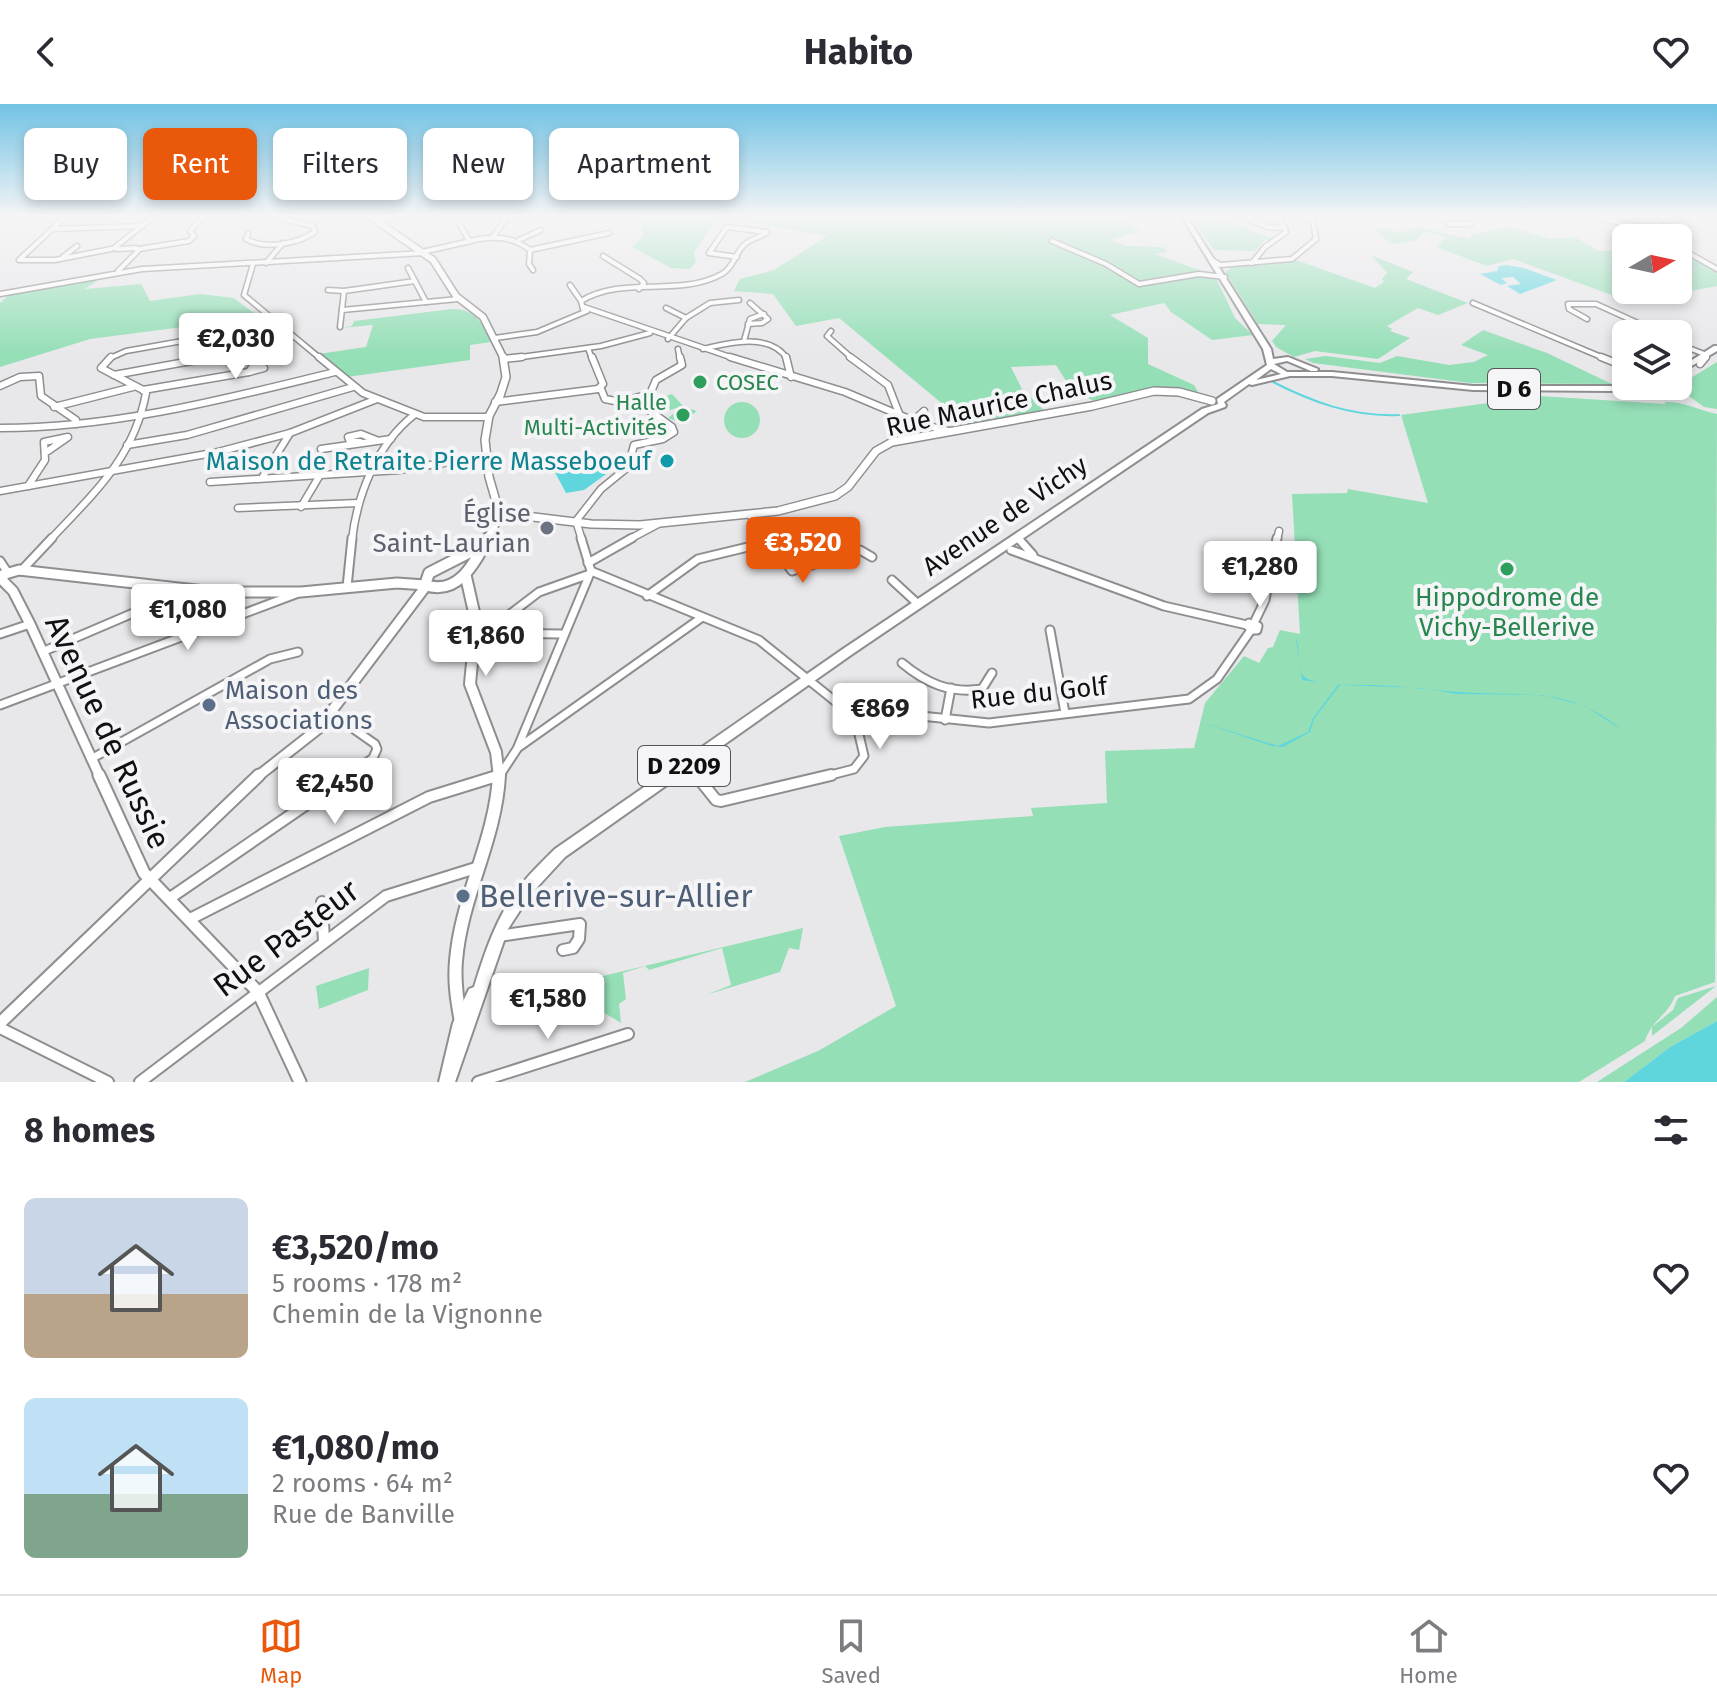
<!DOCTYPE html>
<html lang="en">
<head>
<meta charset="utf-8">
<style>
  :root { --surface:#fff; --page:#f7f7f7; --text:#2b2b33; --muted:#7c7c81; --line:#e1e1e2; --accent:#ea580c }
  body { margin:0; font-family:"Fira Sans",sans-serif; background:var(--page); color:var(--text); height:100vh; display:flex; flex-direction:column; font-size:30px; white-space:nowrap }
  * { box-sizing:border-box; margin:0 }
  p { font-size:26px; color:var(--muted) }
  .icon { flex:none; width:44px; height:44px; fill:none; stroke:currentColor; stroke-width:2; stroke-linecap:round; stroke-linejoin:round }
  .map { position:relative; height:978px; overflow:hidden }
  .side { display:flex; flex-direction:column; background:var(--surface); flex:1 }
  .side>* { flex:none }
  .hud { position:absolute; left:24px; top:24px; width:800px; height:72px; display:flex; gap:16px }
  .needle { width:52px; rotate:81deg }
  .tools { position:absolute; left:1612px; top:120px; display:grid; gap:16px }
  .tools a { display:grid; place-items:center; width:80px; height:80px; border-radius:12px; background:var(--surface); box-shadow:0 4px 12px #0003; font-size:40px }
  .price { position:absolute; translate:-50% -68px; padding:0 18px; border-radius:8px; background:#fff; color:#222; font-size:26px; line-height:52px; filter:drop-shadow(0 2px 4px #0008) }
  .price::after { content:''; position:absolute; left:50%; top:48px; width:24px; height:18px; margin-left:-12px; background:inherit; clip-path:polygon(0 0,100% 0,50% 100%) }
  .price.selected { background:var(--accent); color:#fff }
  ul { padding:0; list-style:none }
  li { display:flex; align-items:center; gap:24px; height:200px; padding:0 24px }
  li span { display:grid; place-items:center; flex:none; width:224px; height:160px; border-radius:12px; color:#555 }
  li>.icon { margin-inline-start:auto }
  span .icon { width:96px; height:96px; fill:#fffc; stroke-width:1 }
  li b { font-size:34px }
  h2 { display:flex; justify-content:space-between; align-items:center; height:96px; padding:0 24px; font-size:34px }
  .chip { padding:0 28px; border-radius:12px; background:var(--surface); box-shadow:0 4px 12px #0003; font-size:28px; line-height:72px }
  .chip.selected { background:var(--accent); color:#fff }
  header { display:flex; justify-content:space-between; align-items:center; height:104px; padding:0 24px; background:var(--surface); font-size:36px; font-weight:700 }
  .dock { display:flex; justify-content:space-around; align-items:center; height:112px; border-top:2px solid var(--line); background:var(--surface); font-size:22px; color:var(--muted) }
  .dock a { display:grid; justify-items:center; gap:4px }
  .dock .selected { color:var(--accent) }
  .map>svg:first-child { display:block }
</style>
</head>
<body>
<header><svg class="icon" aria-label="back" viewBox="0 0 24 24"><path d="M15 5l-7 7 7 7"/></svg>Habito<svg class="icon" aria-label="heart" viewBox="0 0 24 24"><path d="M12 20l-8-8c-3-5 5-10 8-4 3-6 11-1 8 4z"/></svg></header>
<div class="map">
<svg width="1717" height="978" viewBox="0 0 1717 978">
  <rect width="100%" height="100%" fill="#e8e8eb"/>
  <g fill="#95dfb7">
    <polygon points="627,113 1118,113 1140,127 1110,136 1126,142 1162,143 1167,148 1155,150 1215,172 1235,214 1253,231 1212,236 1171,208 1164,199 1110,211 1148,234 1148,260 1194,281 1200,291 1157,283 1094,298 1066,277 1056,261 1011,263 1022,285 1046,308 968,321 839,214 796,222 773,190 734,187 740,175 774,166 827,132 726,114 717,115 694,148 696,158 690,165 671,164 632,143 643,132 642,120"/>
    <polygon points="1191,113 1229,118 1273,135 1265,136 1255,147 1214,146"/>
    <polygon points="1510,122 1550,135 1575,133 1599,147 1615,146 1611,143 1626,142 1626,186 1678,186 1678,149 1717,167 1717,182 1631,198 1513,155 1487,162 1436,143 1447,133 1425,128 1415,137 1391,140 1375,126 1388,123 1397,129 1418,123 1469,135 1473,131"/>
    <polygon points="1371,151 1413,168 1406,175 1468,199 1438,211 1418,204 1387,222 1392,225 1390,227 1410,234 1378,255 1315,247 1294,253 1276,243 1272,237 1286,221 1258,220 1225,168 1235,161 1296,156 1375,184 1384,178 1382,175 1387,169"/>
    <polygon points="104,172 85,185 141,180 150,197 200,190 234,194 259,213 90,235 0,263 0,199 9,191"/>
    <path d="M452 205C475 205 482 218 491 238L470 241V256L347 273 318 250 366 243 373 221 340 224 352 222 354 217Z"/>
    <polygon points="1483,226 1547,249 1612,280 1470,279 1313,259 1305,255 1326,252 1380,259 1397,252 1449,261 1474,258 1488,251 1461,241"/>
    <polygon points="1717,258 1717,305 1704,303 1676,283"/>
    <polygon points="672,290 684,303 697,307 681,319 668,314 683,302 661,309 648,298"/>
    <path d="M1539 292 1666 300 1664 298C1683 297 1698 306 1717 310L1715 878 1675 892C1668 911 1651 917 1645 937L1579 978H745L818 947 896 902 839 732 885 723 1033 712 1031 704 1107 699 1105 647 1194 644 1205 599 1244 552 1259 559 1268 544 1273 543 1280 526 1300 530 1292 390 1347 389 1348 385 1428 399 1401 311Z"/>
    <circle cx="742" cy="316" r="18"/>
    <polygon points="803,824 799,846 789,844 780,868 706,891 731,881 722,844 649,866 645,862 623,869 626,895 619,900 621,919 601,907 583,907 582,877"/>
    <polygon points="369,864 368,886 319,905 316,882"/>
    <polygon points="1716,882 1652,932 1652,923 1673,906 1678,894"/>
    <polygon points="1717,893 1717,917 1670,943 1624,978 1597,978 1681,924"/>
  </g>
  <g fill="#5fd6de">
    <polygon points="1507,161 1524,164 1557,176 1520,190 1507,182 1521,180 1513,173 1501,174 1507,179 1501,181 1480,170 1497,167 1499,162"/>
    <polygon points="598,351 616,363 584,386 566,389 551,361"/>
    <path d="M1296 535C1301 543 1296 569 1306 574 1320 582 1357 581 1373 581 1402 582 1431 586 1459 588 1523 593 1568 581 1622 626L1585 602 1542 591 1457 590 1421 584 1340 581 1314 615 1310 628 1283 643 1272 642 1198 617 1278 642 1308 628 1313 614 1338 581 1302 576Z"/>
    <polygon points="1717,917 1717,978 1624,978 1670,943"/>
  </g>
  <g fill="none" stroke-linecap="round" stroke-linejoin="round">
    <path stroke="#5fd6de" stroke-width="2" d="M1271 277C1312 298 1352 313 1399 311"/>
    <defs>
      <g id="minor-far3">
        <polyline points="65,113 19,156 55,156 111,145"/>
        <polyline points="456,113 469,137"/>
        <polyline points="1243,113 1267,123 1285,124"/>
        <polyline points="1277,113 1285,124"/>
        <polyline points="1593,113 1640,123 1667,134"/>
        <polyline points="1654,113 1671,134"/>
        <polyline points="1448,120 1470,120 1480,113"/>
        <polyline points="52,125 142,122"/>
        <path d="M248 130 246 135C265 146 297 140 315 128L313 122 275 113"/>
        <polyline points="493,133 507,113"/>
        <polyline points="519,136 541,126"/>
        <path d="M469 137C491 132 511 131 530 146L529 160 533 166"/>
        <polyline points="1052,137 1106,160 1139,180 1199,170 1225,173"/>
        <polyline points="1678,143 1717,165"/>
        <polyline points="114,144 153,113"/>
        <polyline points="117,145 136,144 138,147"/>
        <polyline points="139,145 189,137 194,132 190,127 203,113"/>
        <polyline points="530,146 609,129"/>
        <polyline points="422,148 471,137"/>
        <polyline points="603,152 640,175 644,179 639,185"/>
        <polyline points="63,153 77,142"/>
        <polyline points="737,153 709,149 727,123 767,128"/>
        <polyline points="1212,156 1220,161 1292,155 1316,135 1312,113"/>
        <polyline points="266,159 283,139"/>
        <polyline points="1252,159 1265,143 1286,128 1285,124"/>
        <polyline points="253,160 244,191 321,255"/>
        <polyline points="408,164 426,198"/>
        <polyline points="118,167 136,149"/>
        <polyline points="570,181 581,197"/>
        <polyline points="328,186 344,187"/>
        <polyline points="0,190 142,165 424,149"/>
        <polyline points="1473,199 1606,255"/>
        <polyline points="584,203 736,255"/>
        <polyline points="666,204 686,214 668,235"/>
        <path d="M583 205 581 197C624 171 678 194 722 170 734 163 735 149 745 140 752 134 760 134 767 128"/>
        <polyline points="342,206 458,195"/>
        <polyline points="686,214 710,199 739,196"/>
        <polyline points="1587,215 1569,205 1568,200 1596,200 1662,230"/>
        <polyline points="748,220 762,219 768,215 750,199"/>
        <polyline points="340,223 344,187 415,177"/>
        <polyline points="831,227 827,232 853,255"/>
        <polyline points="495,234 537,228 587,207"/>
        <polyline points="744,237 750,215 764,210"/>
        <polyline points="1678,240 1707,251 1704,255"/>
        <polyline points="588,244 592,255"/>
        <polyline points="678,245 680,255"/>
        <path d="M703 245C728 239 771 228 787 255"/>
        <polyline points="108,255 126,247 278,220"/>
        <polyline points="202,255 270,242 288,229"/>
        <polyline points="507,255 601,242 650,229"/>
      </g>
      <g id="minor-far2">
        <polyline points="111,253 101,264 143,286"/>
        <polyline points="319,253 363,289 424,313 489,313"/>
        <polyline points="730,253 845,288 921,320 948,327"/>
        <polyline points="786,253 791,273"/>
        <polyline points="850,253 888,281 900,312"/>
        <polyline points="1601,253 1626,263"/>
        <polyline points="504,255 522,253"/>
        <polyline points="1700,260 1706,253"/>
        <polygon points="258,261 264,264 249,268 252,263"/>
        <polyline points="114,271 213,253"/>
        <polyline points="0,282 20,273 39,272 41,292 76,316 76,320"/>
        <polyline points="598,285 601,285 605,295 620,298 650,290 656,276 682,261 680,253"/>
        <polyline points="143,286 249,268"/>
        <polyline points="495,298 598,285 603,280 592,253"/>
        <polyline points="54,303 133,283"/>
        <polyline points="912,318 924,307"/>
        <path d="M0 324C114 324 225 295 335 268"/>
        <polyline points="360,338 350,338 348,333 361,330 376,336"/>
        <polyline points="127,341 187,331 353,283"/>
        <polyline points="321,345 391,335"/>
        <polyline points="262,374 290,329"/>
        <polyline points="210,378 399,366 487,352"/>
        <polyline points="28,382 45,356 44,338 68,333 48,347"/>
        <polyline points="0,387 218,348 290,329 377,295"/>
        <polyline points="301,403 320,371"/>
        <polyline points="238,404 358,399"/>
        <polyline points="749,410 769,436"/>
        <polyline points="1017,433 1020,436"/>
        <path d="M50 436C93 390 134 354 146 289L143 286"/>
        <path d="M352 436C357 391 377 340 414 311"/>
        <polyline points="582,436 576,417 601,385 628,363 634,341 663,335 674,328 672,323 639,299"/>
        <polyline points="628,436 658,420"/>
        <polyline points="1277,436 1279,427"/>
      </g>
      <g id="minor-far1">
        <polyline points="581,434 591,467 759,536 836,598 853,605 989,619 1189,595 1217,575 1251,526"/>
        <polyline points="767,434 792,467 860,446 872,453"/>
        <polyline points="1018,434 1033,451"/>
        <polyline points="1011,446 1164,502 1247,521"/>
        <polyline points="0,457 8,469"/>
        <polyline points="588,459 632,434"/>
        <polyline points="21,467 52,434"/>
        <polyline points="892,476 918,500"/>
        <polyline points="347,483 352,434"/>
        <polyline points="647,492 698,455 769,438"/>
        <polygon points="1249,519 1258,522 1257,526 1251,526 1247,521"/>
        <polyline points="1254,519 1265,496 1277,434"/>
        <polyline points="1050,526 1065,609"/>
        <polyline points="488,527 539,488 587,471"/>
        <polyline points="477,529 562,530"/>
        <polyline points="0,530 30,520"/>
        <polyline points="42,548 187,486"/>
        <path d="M902 559C926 579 950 590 982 585L992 569"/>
        <polyline points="0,601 301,488"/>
        <polyline points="331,609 375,640 377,645 373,654 346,673"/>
        <polyline points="945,616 951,584"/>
        <polyline points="519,643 701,514"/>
        <polyline points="91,655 270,555 298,548"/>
        <polyline points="687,660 697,673"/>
        <polyline points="495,673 500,671 517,645 591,467"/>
        <polyline points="823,673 854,665 864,652 853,605"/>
      </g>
      <g id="minor">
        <polyline points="696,671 716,696 721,697 831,671"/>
        <polyline points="170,794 349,671"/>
        <polyline points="322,798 324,838"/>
        <polyline points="190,815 429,693 500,671"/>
        <polyline points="499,832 580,820 579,835 573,844 563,846"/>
        <polyline points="0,924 108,978"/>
        <polyline points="140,978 386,792 479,763"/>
        <polyline points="478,978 628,930"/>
      </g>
      <polyline id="tertiary-far2" points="501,409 591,420 640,421 778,407 835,392 848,383 876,347 892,338 1092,302 1154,287 1179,288 1212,297"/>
      <g id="tertiary-far1">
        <polyline points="2,471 19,466 214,488 301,488 397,479 425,481"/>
        <polyline points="4,471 2,476 13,487 30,520 100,673"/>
        <polyline points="257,673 318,625 426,482"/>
      </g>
      <g id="tertiary">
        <polyline points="99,671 144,769 258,888 300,978"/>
        <polyline points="0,919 259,671"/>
      </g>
      <polyline id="secondary-far3" points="371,113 433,156 456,192 483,213 504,255"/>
      <g id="secondary-far2">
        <polyline points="499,295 506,273 503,253"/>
        <polyline points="487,436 500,411 489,373 485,336 489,312 500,291"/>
      </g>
      <g id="secondary-far1">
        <path d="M484 441 429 469 425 481C458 492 474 460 488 434"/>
        <polyline points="466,473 476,517 470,580 496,648 499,673"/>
      </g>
      <path id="secondary" d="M461 918C457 897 454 878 456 857 461 793 496 735 499 671"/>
      <g id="primary">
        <path d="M1182 113H1187L1271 245 1273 255 1288 253 1318 265 1317 267H1311L1287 257 1274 260 1287 268H1332L1473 282H1648L1644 284 1610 287 1473 286 1332 272H1290L1252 281 1249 280 1224 298 1226 301 1225 303 1208 309 851 551 565 753 530 791 508 825 455 978H439L453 919 469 885 474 883C485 847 497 811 521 781 531 768 543 757 555 745L843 545 1202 305 1218 300 1217 295 1267 261 1263 245ZM1271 265 1281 270 1256 276Z"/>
        <polygon points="1714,242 1717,242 1717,247 1678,270 1678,265"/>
      </g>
    </defs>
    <use href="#minor-far3" stroke="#8e8e91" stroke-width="7"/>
    <use href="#minor-far2" stroke="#8e8e91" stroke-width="9"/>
    <use href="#minor-far1" stroke="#8e8e91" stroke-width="11"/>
    <use href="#minor" stroke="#8e8e91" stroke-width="14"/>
    <use href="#tertiary-far2" stroke="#8e8e91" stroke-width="10"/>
    <use href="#tertiary-far1" stroke="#8e8e91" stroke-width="13"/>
    <use href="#tertiary" stroke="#8e8e91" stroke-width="15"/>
    <use href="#secondary-far3" stroke="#8e8e91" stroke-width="9"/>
    <use href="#secondary-far2" stroke="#8e8e91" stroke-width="10"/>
    <use href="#secondary-far1" stroke="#8e8e91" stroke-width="14"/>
    <use href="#secondary" stroke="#8e8e91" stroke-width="16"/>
    <use href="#primary" stroke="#8e8e91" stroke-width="4"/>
    <use href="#minor-far3" stroke="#fff" stroke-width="4"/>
    <use href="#minor-far2" stroke="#fff" stroke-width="6"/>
    <use href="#minor-far1" stroke="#fff" stroke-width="7"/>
    <use href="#minor" stroke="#fff" stroke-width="10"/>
    <use href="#tertiary-far2" stroke="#fff" stroke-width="7"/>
    <use href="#tertiary-far1" stroke="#fff" stroke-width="9"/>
    <use href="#tertiary" stroke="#fff" stroke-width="11"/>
    <use href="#secondary-far3" stroke="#fff" stroke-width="6"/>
    <use href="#secondary-far2" stroke="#fff" stroke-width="7"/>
    <use href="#secondary-far1" stroke="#fff" stroke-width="10"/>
    <use href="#secondary" stroke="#fff" stroke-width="12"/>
    <use href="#primary" fill="#fff" fill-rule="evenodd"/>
  </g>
  <linearGradient id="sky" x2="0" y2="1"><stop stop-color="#71c2e4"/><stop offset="0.45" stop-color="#f5f5f6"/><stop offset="1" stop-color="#f5f5f6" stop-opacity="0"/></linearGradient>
  <rect width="1717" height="250" fill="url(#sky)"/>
  <g fill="#2e9e5b" stroke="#f5f5f8" stroke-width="3">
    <circle cx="700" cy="278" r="8"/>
    <circle cx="683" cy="311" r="8"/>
    <circle cx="1507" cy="465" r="8"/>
  </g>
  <circle fill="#0f9aa8" stroke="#f5f5f8" stroke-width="3" cx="667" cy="357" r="8"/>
  <circle fill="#6b7280" stroke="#f5f5f8" stroke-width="3" cx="547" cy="424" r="8"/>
  <g fill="#5c6f8a" stroke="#f5f5f8" stroke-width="3">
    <circle cx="209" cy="601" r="8"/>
    <circle cx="463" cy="792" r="8"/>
  </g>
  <g text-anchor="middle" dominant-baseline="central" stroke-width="8" stroke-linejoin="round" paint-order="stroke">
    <g font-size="22" fill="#27864d" stroke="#f5f5f8" text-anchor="start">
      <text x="716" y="278">COSEC</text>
      <text x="667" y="298" text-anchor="end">Halle<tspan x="667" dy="25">Multi-Activités</tspan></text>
    </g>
    <g fill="#f5f5f8" stroke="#555556" stroke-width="2">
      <rect x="1488" y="265" width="52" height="40" rx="6"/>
      <rect x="638" y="642" width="92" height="40" rx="6"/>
    </g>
    <g font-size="24" font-weight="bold" fill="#101011">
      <text x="1514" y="285">D 6</text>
      <text x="684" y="662">D 2209</text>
    </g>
    <g font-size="26" fill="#101011" stroke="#f5f5f8">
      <text transform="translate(999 300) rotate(-12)">Rue Maurice Chalus</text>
      <text transform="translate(1005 412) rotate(-34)">Avenue de Vichy</text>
      <text transform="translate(1039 589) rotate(-6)">Rue du Golf</text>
    </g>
    <g font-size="26" fill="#0d838f" stroke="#f5f5f8" text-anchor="end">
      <text x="651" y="357">Maison de Retraite Pierre Masseboeuf</text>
    </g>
    <g font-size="26" fill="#5b616d" stroke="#f5f5f8" text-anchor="end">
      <text x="531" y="409">Église<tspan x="531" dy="30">Saint-Laurian</tspan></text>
    </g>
    <g font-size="26" fill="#27864d" stroke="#f5f5f8">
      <text x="1507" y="493">Hippodrome de<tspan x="1507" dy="30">Vichy-Bellerive</tspan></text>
    </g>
    <g font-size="26" fill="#4e5e75" stroke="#f5f5f8" text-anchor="start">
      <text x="225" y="586">Maison des<tspan x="225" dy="30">Associations</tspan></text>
    </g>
    <g font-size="32" fill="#101011" stroke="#f5f5f8">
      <text transform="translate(108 628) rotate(65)">Avenue de Russie</text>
      <text transform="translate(286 834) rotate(-37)">Rue Pasteur</text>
    </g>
    <g font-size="32" fill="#4e5e75" stroke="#f5f5f8" text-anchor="start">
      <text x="479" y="792">Bellerive-sur-Allier</text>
    </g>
  </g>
</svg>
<div class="tools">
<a><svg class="needle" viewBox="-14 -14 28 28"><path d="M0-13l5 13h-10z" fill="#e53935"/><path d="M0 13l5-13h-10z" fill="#7c7c81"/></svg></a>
<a><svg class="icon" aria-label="layers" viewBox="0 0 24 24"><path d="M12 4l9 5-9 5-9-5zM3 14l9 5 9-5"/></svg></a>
</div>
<b class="price" style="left:236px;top:277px">€2,030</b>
<b class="price selected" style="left:803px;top:481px">€3,520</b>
<b class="price" style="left:1260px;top:505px">€1,280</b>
<b class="price" style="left:188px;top:548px">€1,080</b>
<b class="price" style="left:486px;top:574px">€1,860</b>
<b class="price" style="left:880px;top:647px">€869</b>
<b class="price" style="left:335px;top:722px">€2,450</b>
<b class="price" style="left:548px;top:937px">€1,580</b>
<div class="hud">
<a class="chip">Buy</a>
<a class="chip selected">Rent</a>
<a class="chip">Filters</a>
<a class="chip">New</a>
<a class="chip">Apartment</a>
</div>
</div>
<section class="side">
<h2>8 homes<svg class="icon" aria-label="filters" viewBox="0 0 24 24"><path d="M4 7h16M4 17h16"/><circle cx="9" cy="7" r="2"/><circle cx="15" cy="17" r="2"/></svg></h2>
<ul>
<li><span style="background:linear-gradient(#c9d6e8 60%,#b9a48a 0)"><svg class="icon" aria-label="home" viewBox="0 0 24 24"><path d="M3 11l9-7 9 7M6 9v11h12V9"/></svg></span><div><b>€3,520/mo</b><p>5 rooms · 178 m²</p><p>Chemin de la Vignonne</p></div><svg class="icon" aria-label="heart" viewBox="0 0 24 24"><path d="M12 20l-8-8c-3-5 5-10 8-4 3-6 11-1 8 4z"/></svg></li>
<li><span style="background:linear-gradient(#bfe0f5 60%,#7fa58c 0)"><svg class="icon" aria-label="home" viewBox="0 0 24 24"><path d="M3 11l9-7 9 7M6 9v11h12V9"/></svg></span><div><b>€1,080/mo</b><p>2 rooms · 64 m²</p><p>Rue de Banville</p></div><svg class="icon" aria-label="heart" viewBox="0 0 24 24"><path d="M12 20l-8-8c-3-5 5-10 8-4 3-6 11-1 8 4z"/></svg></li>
</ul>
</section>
<nav class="dock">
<a class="selected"><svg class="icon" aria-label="map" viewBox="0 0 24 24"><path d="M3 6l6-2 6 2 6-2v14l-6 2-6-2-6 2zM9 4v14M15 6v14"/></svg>Map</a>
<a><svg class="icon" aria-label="saved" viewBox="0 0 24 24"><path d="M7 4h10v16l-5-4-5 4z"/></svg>Saved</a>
<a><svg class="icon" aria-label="home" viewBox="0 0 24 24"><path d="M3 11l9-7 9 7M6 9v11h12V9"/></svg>Home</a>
</nav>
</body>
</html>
